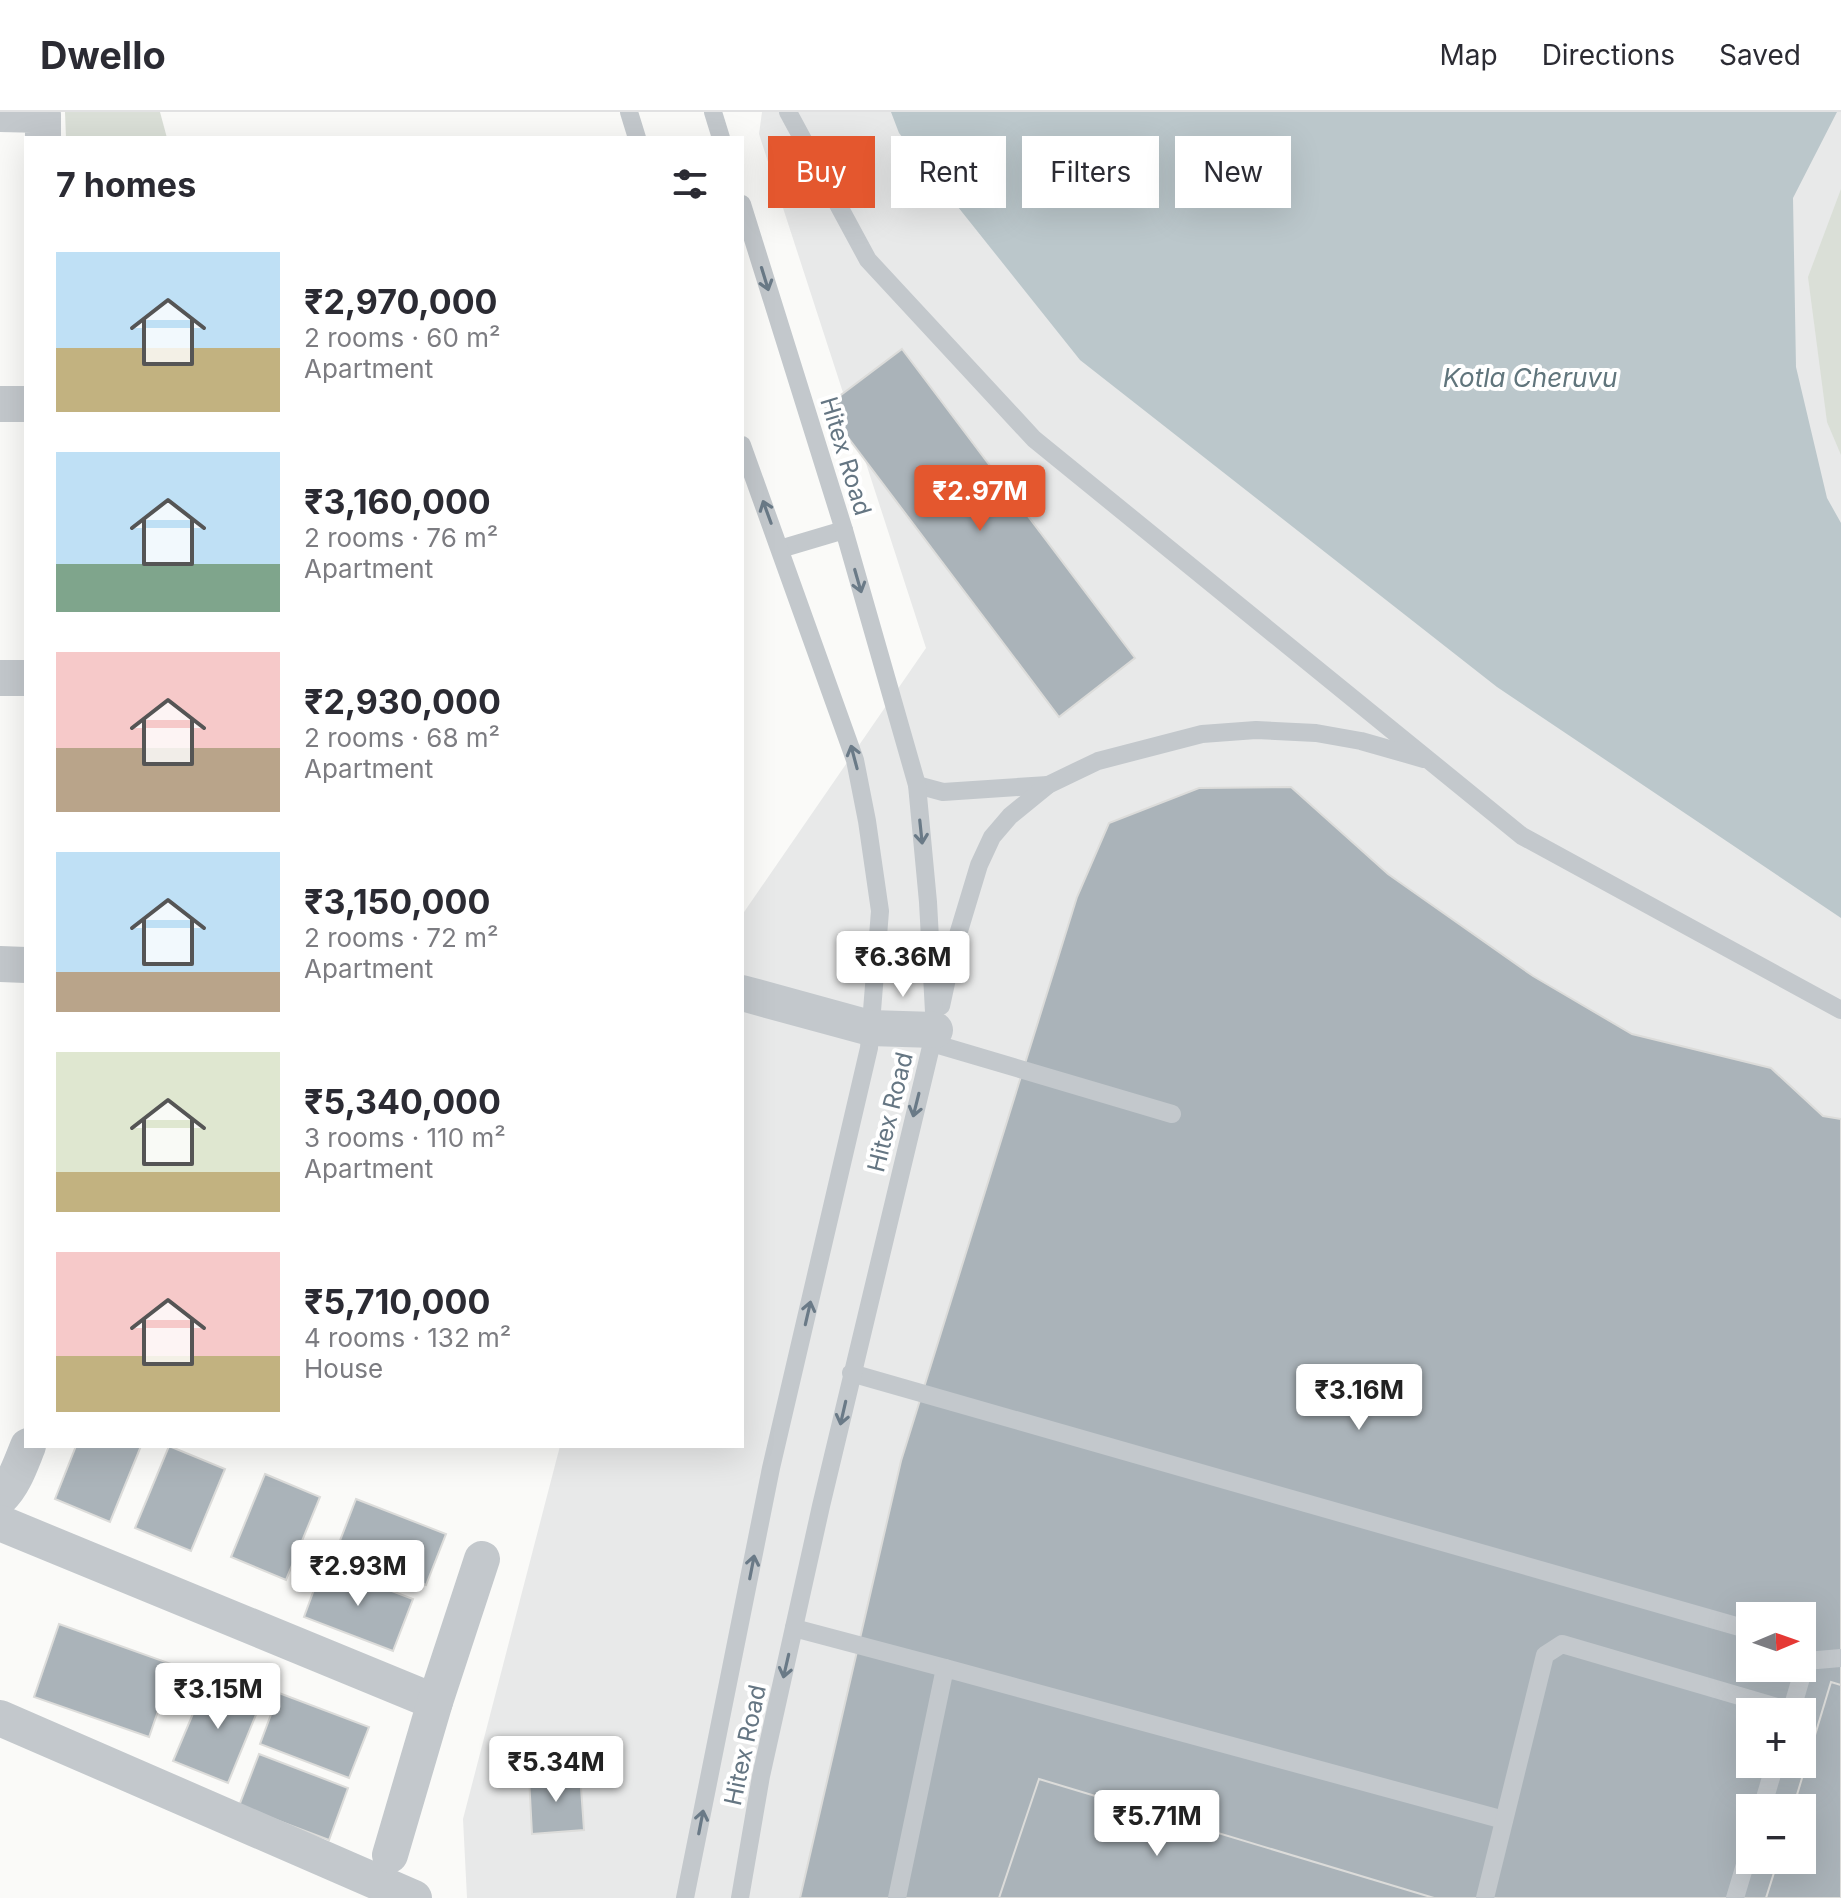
<!DOCTYPE html>
<html lang="en">
<head>
<meta charset="utf-8">
<style>
  :root { --surface:#fff; --page:#f2f2f3; --text:#2b2b33; --muted:#7c7c81; --line:#e1e1e2; --accent:#e4572e }
  body { margin:0; font-family:Inter,sans-serif; background:var(--page); color:var(--text); height:100vh; display:flex; flex-direction:column; font-size:30px; white-space:nowrap }
  * { box-sizing:border-box; margin:0 }
  p { font-size:26px; color:var(--muted) }
  .icon { flex:none; width:44px; height:44px; fill:none; stroke:currentColor; stroke-width:2; stroke-linecap:round; stroke-linejoin:round }
  .map { position:relative; flex:1; overflow:hidden }
  .panel { position:absolute; left:24px; top:24px; width:720px; height:1312px; display:flex; flex-direction:column; background:var(--surface); border-radius:0px; box-shadow:0 8px 32px #0002 }
  .panel>* { flex:none }
  .top-card { position:absolute; left:768px; top:24px; width:760px; height:72px; display:flex; gap:16px }
  .needle { width:52px; rotate:88deg }
  .fabs { position:absolute; left:1736px; top:1490px; display:grid; gap:16px }
  .fabs a { display:grid; place-items:center; width:80px; height:80px; border-radius:0px; background:var(--surface); box-shadow:0 8px 32px #0002; font-size:40px }
  .price { position:absolute; translate:-50% -68px; padding:0 18px; border-radius:8px; background:#fff; color:#222; font-size:26px; line-height:52px; filter:drop-shadow(0 2px 4px #0008) }
  .price::after { content:''; position:absolute; left:50%; top:48px; width:24px; height:18px; margin-left:-12px; background:inherit; clip-path:polygon(0 0,100% 0,50% 100%) }
  .price.current { background:var(--accent); color:#fff }
  ul { padding:0; list-style:none }
  li { display:flex; align-items:center; gap:24px; height:200px; padding:0 32px }
  li span { display:grid; place-items:center; flex:none; width:224px; height:160px; border-radius:0px; color:#555 }
  li>.icon { margin-inline-start:auto }
  span .icon { width:96px; height:96px; fill:#fffc; stroke-width:1 }
  li b { font-size:34px }
  h2 { display:flex; justify-content:space-between; align-items:center; height:96px; padding:0 32px; font-size:34px }
  .chip { padding:0 28px; border-radius:0px; background:var(--surface); box-shadow:0 8px 32px #0002; font-size:28px; line-height:72px }
  .chip.current { background:var(--accent); color:#fff }
  header { display:flex; align-items:center; gap:48px; box-sizing:border-box; height:112px; padding:0 40px; background:var(--surface); border-bottom:2px solid var(--line) }
  header strong { font-size:38px }
  nav { display:flex; gap:44px; margin-inline-start:auto; font-size:28px }
  .map>svg:first-child { display:block }
</style>
</head>
<body>
<header>
<strong>Dwello</strong>
<nav><a>Map</a><a>Directions</a><a>Saved</a></nav>
</header>
<div class="map">
<svg width="1841" height="1786" viewBox="0 0 1841 1786">
  <rect width="100%" height="100%" fill="#fafaf8"/>
  <path fill="#e8e9e9" fill-rule="evenodd" d="M762 0H1841V1786H467L463 1707 560 1334H742V803L926 536 759 22ZM1750 1504H1802V1556H1750ZM1750 1600H1802V1652H1750ZM1750 1696H1802V1748H1750Z"/>
  <g fill="#dadfd7">
    <polygon points="65,0 160,0 167,26 66,26"/>
    <polygon points="1841,77 1841,343 1827,310 1808,165"/>
  </g>
  <polygon fill="#bbc7cb" points="891,0 1837,0 1793,86 1796,255 1827,386 1841,411 1841,806 1497,575 1080,248 899,21"/>
  <g fill="#aab3b9" stroke="#dcdcda" stroke-width="2" fill-rule="evenodd">
    <polygon points="902,237 1135,546 1059,605 825,295"/>
    <path d="M1291 675 1388 762 1533 864 1632 922 1771 956 1823 1004 1841 1007V1786H800L901 1349 1077 785 1109 711 1199 676ZM1750 1504H1802V1556H1750ZM1750 1600H1802V1652H1750ZM1750 1696H1802V1748H1750Z"/>
    <polygon points="76,1334 141,1334 110,1410 55,1387"/>
    <polygon points="169,1334 225,1357 191,1439 135,1416"/>
    <polygon points="265,1362 320,1385 286,1468 231,1445"/>
    <polygon points="356,1387 446,1422 426,1473 336,1439"/>
    <polygon points="323,1453 413,1487 393,1539 304,1505"/>
    <polygon points="59,1512 174,1553 149,1625 34,1585"/>
    <polygon points="208,1566 262,1588 228,1671 173,1649"/>
    <polygon points="1831,1570 1841,1573 1841,1786 1766,1786 1778,1748 1802,1748 1802,1696 1793,1696"/>
    <polygon points="279,1581 369,1615 349,1666 260,1632"/>
    <polygon points="259,1642 348,1676 329,1728 239,1694"/>
    <polygon points="580,1661 584,1718 532,1722 529,1665"/>
    <polygon points="1039,1667 1434,1786 999,1786"/>
  </g>
  <g fill="none" stroke-linecap="round" stroke-linejoin="round">
    <g stroke="#c3c8cc" stroke-width="18">
      <polyline points="629,0 637,26"/>
      <polyline points="713,0 721,26"/>
      <polyline points="788,0 868,148 1034,327 1522,724 1841,898"/>
      <polyline points="780,437 844,418"/>
      <polyline points="917,673 943,680 1048,673"/>
      <polyline points="941,894 953,839 979,753 992,725 1010,704 1048,673 1098,649 1202,622 1256,618 1316,621 1361,629 1424,647"/>
      <polyline points="932,931 1172,1002"/>
      <polyline points="851,1261 1750,1518"/>
      <polyline points="794,1516 945,1556"/>
      <polyline points="1791,1600 1806,1549 1841,1546"/>
      <polyline points="1762,1696 1775,1652"/>
      <polyline points="685,1786 771,1356 869,936 880,799 867,709 855,648 742,333"/>
      <polyline points="740,1786 761,1664 821,1394 935,918 928,790 917,673 844,418 742,92"/>
      <polyline points="897,1786 945,1556 1504,1708"/>
      <polyline points="1485,1786 1545,1543 1562,1532 1791,1599"/>
      <polyline points="1735,1786 1750,1736"/>
    </g>
    <g stroke="#c3c8cc" stroke-width="36">
      <polyline points="0,2 43,3 43,26"/>
      <polyline points="0,292 26,292"/>
      <polyline points="0,566 26,566"/>
      <polyline points="0,852 26,853"/>
      <polyline points="742,881 870,916 935,918"/>
      <path d="M0 1386C14 1373 21 1351 28 1334"/>
      <polyline points="0,1411 435,1590"/>
      <polyline points="0,1606 414,1786"/>
      <polyline points="390,1743 435,1590 482,1447"/>
    </g>
  </g>
  <defs><path id="oneway-shaft" d="M-6 0H5M1.5-3L5.5 0L1.5 3" fill="none" stroke-width="1.6" stroke-linecap="round" stroke-linejoin="round" transform="scale(2)"/></defs>
  <g stroke="#6a7a87">
    <use href="#oneway-shaft" transform="translate(765 167) rotate(73)"/>
    <use href="#oneway-shaft" transform="translate(767 400) rotate(-110)"/>
    <use href="#oneway-shaft" transform="translate(858 469) rotate(74)"/>
    <use href="#oneway-shaft" transform="translate(854 645) rotate(-105)"/>
    <use href="#oneway-shaft" transform="translate(921 720) rotate(84)"/>
    <use href="#oneway-shaft" transform="translate(916 993) rotate(104)"/>
    <use href="#oneway-shaft" transform="translate(808 1201) rotate(-77)"/>
    <use href="#oneway-shaft" transform="translate(843 1301) rotate(103)"/>
    <use href="#oneway-shaft" transform="translate(752 1455) rotate(-79)"/>
    <use href="#oneway-shaft" transform="translate(786 1554) rotate(103)"/>
    <use href="#oneway-shaft" transform="translate(701 1710) rotate(-79)"/>
  </g>
  <g text-anchor="middle" dominant-baseline="central" stroke-width="8" stroke-linejoin="round" paint-order="stroke">
    <g font-size="24" fill="#657683" stroke="#fff">
      <text transform="translate(846 344) rotate(73)">Hitex Road</text>
      <text transform="translate(890 1000) rotate(-76)">Hitex Road</text>
      <text transform="translate(745 1633) rotate(-78)">Hitex Road</text>
    </g>
    <g font-size="26" font-style="italic" fill="#60757c" stroke="#fff">
      <text x="1530" y="265">Kotla Cheruvu</text>
    </g>
  </g>
</svg>
<div class="fabs">
<a><svg class="needle" viewBox="-14 -14 28 28"><path d="M0-13l5 13h-10z" fill="#e53935"/><path d="M0 13l5-13h-10z" fill="#7c7c81"/></svg></a>
<a>+</a>
<a>−</a>
</div>
<b class="price current" style="left:980px;top:421px">₹2.97M</b>
<b class="price" style="left:903px;top:887px">₹6.36M</b>
<b class="price" style="left:1359px;top:1320px">₹3.16M</b>
<b class="price" style="left:358px;top:1496px">₹2.93M</b>
<b class="price" style="left:218px;top:1619px">₹3.15M</b>
<b class="price" style="left:556px;top:1692px">₹5.34M</b>
<b class="price" style="left:1157px;top:1746px">₹5.71M</b>
<div class="top-card">
<a class="chip current">Buy</a>
<a class="chip">Rent</a>
<a class="chip">Filters</a>
<a class="chip">New</a>
</div>
<section class="panel">
<h2>7 homes<svg class="icon" aria-label="filters" viewBox="0 0 24 24"><path d="M4 7h16M4 17h16"/><circle cx="9" cy="7" r="2"/><circle cx="15" cy="17" r="2"/></svg></h2>
<ul>
<li><span style="background:linear-gradient(#bfe0f5 60%,#c2b280 0)"><svg class="icon" aria-label="home" viewBox="0 0 24 24"><path d="M3 11l9-7 9 7M6 9v11h12V9"/></svg></span><div><b>₹2,970,000</b><p>2 rooms · 60 m²</p><p>Apartment</p></div></li>
<li><span style="background:linear-gradient(#bfe0f5 70%,#7fa58c 0)"><svg class="icon" aria-label="home" viewBox="0 0 24 24"><path d="M3 11l9-7 9 7M6 9v11h12V9"/></svg></span><div><b>₹3,160,000</b><p>2 rooms · 76 m²</p><p>Apartment</p></div></li>
<li><span style="background:linear-gradient(#f6c9c9 60%,#b9a48a 0)"><svg class="icon" aria-label="home" viewBox="0 0 24 24"><path d="M3 11l9-7 9 7M6 9v11h12V9"/></svg></span><div><b>₹2,930,000</b><p>2 rooms · 68 m²</p><p>Apartment</p></div></li>
<li><span style="background:linear-gradient(#bfe0f5 75%,#b9a48a 0)"><svg class="icon" aria-label="home" viewBox="0 0 24 24"><path d="M3 11l9-7 9 7M6 9v11h12V9"/></svg></span><div><b>₹3,150,000</b><p>2 rooms · 72 m²</p><p>Apartment</p></div></li>
<li><span style="background:linear-gradient(#dfe7d0 75%,#c2b280 0)"><svg class="icon" aria-label="home" viewBox="0 0 24 24"><path d="M3 11l9-7 9 7M6 9v11h12V9"/></svg></span><div><b>₹5,340,000</b><p>3 rooms · 110 m²</p><p>Apartment</p></div></li>
<li><span style="background:linear-gradient(#f6c9c9 65%,#c2b280 0)"><svg class="icon" aria-label="home" viewBox="0 0 24 24"><path d="M3 11l9-7 9 7M6 9v11h12V9"/></svg></span><div><b>₹5,710,000</b><p>4 rooms · 132 m²</p><p>House</p></div></li>
</ul>
</section>
</div>
</body>
</html>
